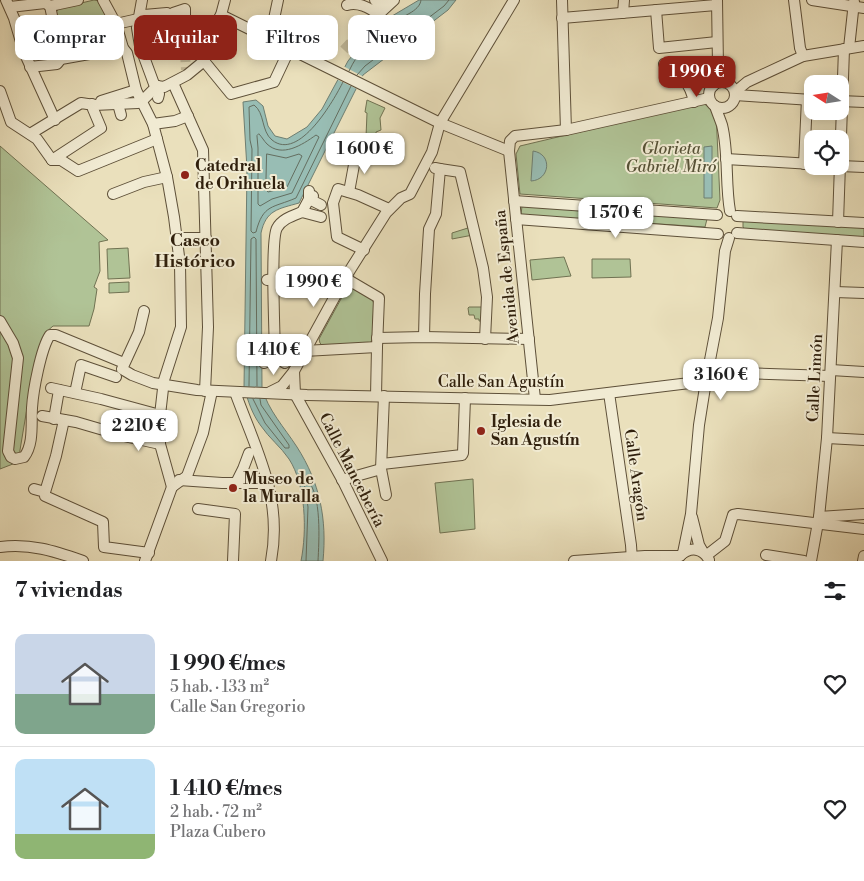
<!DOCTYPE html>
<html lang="es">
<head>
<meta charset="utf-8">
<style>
  :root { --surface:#fff; --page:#f6f6f6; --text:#202124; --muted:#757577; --line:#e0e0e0; --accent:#8f2418 }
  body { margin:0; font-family:"Libre Bodoni",serif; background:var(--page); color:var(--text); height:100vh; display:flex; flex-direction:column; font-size:19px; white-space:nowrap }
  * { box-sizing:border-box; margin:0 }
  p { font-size:16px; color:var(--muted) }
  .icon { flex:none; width:28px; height:28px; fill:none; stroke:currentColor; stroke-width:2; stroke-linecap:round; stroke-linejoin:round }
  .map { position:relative; height:561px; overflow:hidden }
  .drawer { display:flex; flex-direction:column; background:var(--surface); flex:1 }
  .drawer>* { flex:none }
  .hud { position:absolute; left:15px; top:15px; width:500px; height:45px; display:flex; gap:10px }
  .needle { width:32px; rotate:282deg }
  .tools { position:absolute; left:804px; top:75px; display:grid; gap:10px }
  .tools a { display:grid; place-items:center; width:45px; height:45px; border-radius:10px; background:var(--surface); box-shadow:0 2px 12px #0003; font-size:25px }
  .price { position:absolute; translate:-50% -42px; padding:0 11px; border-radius:10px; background:#fff; color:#222; font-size:16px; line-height:32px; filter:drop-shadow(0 1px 2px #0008) }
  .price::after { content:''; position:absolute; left:50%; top:30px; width:15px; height:11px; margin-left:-8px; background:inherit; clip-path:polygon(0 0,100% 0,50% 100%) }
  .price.active { background:var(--accent); color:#fff }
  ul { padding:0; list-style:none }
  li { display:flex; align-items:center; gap:15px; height:125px; padding:0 15px }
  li+li { border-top:1px solid var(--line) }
  li span { display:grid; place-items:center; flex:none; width:140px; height:100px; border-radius:10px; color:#555 }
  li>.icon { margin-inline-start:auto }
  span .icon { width:60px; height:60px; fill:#fffc; stroke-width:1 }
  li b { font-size:21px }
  h2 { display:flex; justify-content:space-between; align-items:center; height:60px; padding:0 15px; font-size:21px }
  .pill { padding:0 18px; border-radius:10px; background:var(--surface); box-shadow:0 2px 12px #0003; font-size:18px; line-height:45px }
  .pill.active { background:var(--accent); color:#fff }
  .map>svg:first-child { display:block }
</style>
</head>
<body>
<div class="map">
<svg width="864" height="561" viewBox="0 0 864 561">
  <rect width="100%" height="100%" fill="#eae0bc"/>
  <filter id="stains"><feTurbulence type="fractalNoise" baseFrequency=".004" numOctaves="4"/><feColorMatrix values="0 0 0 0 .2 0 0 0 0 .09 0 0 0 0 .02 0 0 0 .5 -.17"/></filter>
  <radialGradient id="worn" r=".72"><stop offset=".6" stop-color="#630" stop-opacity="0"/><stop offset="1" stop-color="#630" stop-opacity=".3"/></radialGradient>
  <g fill="#b0c396" stroke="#707252">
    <polygon points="94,0 99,1 102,5 114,38 113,42 104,46 68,53 63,50 55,13 60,8"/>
    <polygon points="367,100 385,108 380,118 381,130 376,132 376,137 373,137 373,150 370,152 348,152 348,138 366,137 367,113 365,112"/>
    <polygon points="701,103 711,107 716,112 720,200 717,208 520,194 516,154 520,146"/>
    <polygon points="0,146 108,240 99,242 100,271 94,287 97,289 94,309 89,326 53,326 45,333 29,396 18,462 0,469"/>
    <polygon points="522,206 707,219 705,227 521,215"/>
    <polygon points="743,221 864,227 864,238 745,230 743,227"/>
    <polygon points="471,227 473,235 452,239 452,233"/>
    <polygon points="128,248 130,278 108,279 107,249"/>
    <polygon points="564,257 571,276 532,280 530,260"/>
    <polygon points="592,259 630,259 631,277 592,278"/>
    <polygon points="129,282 129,292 109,293 109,283"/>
    <polygon points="351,286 372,299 374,304 372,341 369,343 323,346 320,343 319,339 347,288"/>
    <polygon points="469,307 485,307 484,321 479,321 479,319 475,319 474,315 469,315 468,308"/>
    <polygon points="473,479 475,529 440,533 435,483"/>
  </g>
  <g fill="#98bdb4" stroke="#6e7e71">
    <path d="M419 0H456L448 10 363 75 299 203C278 209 266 210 261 233L262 388C268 410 284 427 297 447 320 483 327 519 323 561H301C307 531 306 485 289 459 281 447 269 438 261 426 252 414 248 401 244 387L247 169 243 102 256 100 263 106 268 126 275 136 287 139 307 127 322 109 348 61 370 33 387 19Z"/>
    <polygon points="712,146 712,198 704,198 704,147"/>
    <path d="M533 151C553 154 550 180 531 181Z"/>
  </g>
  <polygon fill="#eae0bc" points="343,66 364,77 357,89 336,79"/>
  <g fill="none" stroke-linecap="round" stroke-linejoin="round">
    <g stroke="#646e60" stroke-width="1">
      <polygon points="400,25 403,26 403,29 378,48 375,48 374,45 378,40"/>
      <path d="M349 71C358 52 373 34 390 23 400 17 420 12 421 0"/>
      <polyline points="357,75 365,66 444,6 449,0"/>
      <path d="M343 82C334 100 299 162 272 140 261 131 265 113 254 105L249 107 250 140 252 149 251 231 253 233 256 232C263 204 273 208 296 198L351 86"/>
      <path d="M259 134C262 137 264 141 267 144 282 158 302 145 316 135L319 137 292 193 272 199 260 206 258 204V148L257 136Z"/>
      <polygon points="267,154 286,158 299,154 302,156 287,187 268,192 266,190"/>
      <polyline points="249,386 251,239 254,237 256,239 257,386"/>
      <polyline points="253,399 265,423 285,448 289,448 289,445 261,405 260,399"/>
      <path d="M306 561 308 507 304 482 307 480C322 494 319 541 318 561"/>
    </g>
    <g stroke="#c5ba99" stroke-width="10" stroke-dasharray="10 5" stroke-linecap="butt">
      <polyline points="344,50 368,24"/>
      <polyline points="185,52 186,70"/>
    </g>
    <defs>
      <g id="minor">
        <polyline points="6,0 14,18 24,52 55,120"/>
        <polyline points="103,0 116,24 123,48 127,53 136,90 153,124 167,177 174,217 180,264 181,327 164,380 160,415 160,444 172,487"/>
        <polyline points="142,0 137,28 140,46 154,84 157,86 159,94 158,98"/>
        <polyline points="375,0 381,8 387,1"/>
        <polyline points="562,0 566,130"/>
        <polyline points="794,0 800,48 803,56"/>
        <polyline points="812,0 864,8"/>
        <path d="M347 5C357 2 370 7 378 15"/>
        <polyline points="50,6 61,59"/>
        <polyline points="50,6 78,0"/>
        <polyline points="10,7 45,3 50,6"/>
        <polyline points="656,10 659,48 717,42"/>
        <polyline points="173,13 185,9 185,52"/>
        <polyline points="623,13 624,0"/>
        <polyline points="221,15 440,123 509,151"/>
        <polyline points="562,18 716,5"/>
        <polyline points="116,24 138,19 144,15 167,13"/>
        <polyline points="368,24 394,0"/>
        <polyline points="270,38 278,0"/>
        <polyline points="849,48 854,2"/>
        <polyline points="204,61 231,94 274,82 290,48"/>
        <path d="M664 64C680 75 690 81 694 102"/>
        <polyline points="30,67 57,64 61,59 123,48"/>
        <circle cx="722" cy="95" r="13"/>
        <polyline points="173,83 203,150 208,327 205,391"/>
        <polyline points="157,86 164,87 187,75 204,61 213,27 221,15 225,0"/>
        <polyline points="713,86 718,66 717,0"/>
        <polyline points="0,91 11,122 37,139 52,160"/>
        <polyline points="735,92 747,82 803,56 864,46"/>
        <polyline points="735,95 812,100"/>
        <polyline points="101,101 136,90"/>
        <polyline points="142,101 157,86"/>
        <polyline points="840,101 864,102"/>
        <polyline points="118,104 121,115"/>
        <path d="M715 106C717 112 720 119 722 125 729 153 725 183 730 211"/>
        <polyline points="153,124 175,121 188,116"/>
        <polyline points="30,134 81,103 94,105 138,103"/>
        <polyline points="726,159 812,164"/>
        <polyline points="52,160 61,160 78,171 157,139"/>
        <polyline points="52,160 101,128 93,109 92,104"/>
        <polyline points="804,164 807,99"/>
        <polyline points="840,166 864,167"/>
        <polyline points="440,169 460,172 483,268 487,297 485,339"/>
        <polyline points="349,192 356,154"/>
        <polyline points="113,194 144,182 167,177"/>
        <polyline points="313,196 309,199 321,205"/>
        <polyline points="514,201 717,215"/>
        <polyline points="302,212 321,217"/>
        <polyline points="737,216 864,223"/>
        <polyline points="516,219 718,234"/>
        <polyline points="838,222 844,49"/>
        <polyline points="737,233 864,242"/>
        <polyline points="182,238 206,238"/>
        <polyline points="364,250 337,237 333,203 338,189 358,195 389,209"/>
        <polyline points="267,280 286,277"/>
        <polyline points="835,292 864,293"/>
        <polyline points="144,311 139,332 122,369 132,375 153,383 197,390 307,395 550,400 706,381"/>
        <path d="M0 321 13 343 18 358 8 451 11 457 15 459 24 457C34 444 31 424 32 408 33 391 41 348 50 335H56L124 363"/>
        <polyline points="424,337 425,294 429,229 436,214 440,169 435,168"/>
        <polyline points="377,338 424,337 529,339"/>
        <polyline points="304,351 377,347 379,298 345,278"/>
        <polyline points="275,357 285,363"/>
        <path d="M264 363 275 357C275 336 270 241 277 228 282 219 292 216 302 212L309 199V191"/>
        <polyline points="831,370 864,372"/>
        <polyline points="294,371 295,394 343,481 382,561"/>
        <polyline points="712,372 830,376"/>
        <polyline points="51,388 101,399 160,415"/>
        <path d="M235 392C256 450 283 497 271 561"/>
        <polyline points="270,392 282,386 294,371 345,278 386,213 401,198 410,194 432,152 440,123 514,0"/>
        <polyline points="75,393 81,365 116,377"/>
        <polyline points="609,393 631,545 632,561"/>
        <polyline points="376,396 377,347"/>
        <polyline points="384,396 381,469 386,495"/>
        <polyline points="535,399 509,151 510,141 515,136 566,130 709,98"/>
        <polyline points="42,416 76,422 124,436 160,444"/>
        <polyline points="54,419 59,390"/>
        <polyline points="827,438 864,440"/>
        <polyline points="382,464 462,455 463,453 465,398"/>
        <polyline points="179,480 222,483 268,483"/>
        <polyline points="342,480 381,469"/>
        <polyline points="236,483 243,469 249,453"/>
        <polyline points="172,487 187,476 203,433 212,391"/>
        <polyline points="34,489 45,492 45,496 103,522 104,547 149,553"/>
        <polyline points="45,492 56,456 64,420"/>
        <polyline points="198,509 235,514 233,561"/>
        <polyline points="692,517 699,545 703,552"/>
        <polyline points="819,517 827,438 837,240"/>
        <path d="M0 547C30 543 54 551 83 561"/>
        <polyline points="683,553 691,514 699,425 706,381 718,318 725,251 729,238"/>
        <polyline points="707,555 725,541 733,515 738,514 864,529"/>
        <polyline points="766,555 804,561"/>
        <path d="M680 556C690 546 703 548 709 560"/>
        <polyline points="145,561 172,487"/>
        <polyline points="574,561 645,556 680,556"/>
        <polyline points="811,561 819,517 864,514"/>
        <polyline points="863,561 864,556"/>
      </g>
    </defs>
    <use href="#minor" stroke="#5e5039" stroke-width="12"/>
    <use href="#minor" stroke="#f1ebd3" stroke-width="10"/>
  </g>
  <g fill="#8f2418" stroke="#f1ebd3" stroke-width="2">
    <circle cx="185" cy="175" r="5"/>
    <circle cx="481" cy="431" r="5"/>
    <circle cx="233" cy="488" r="5"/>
  </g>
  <g text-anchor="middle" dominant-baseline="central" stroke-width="4" stroke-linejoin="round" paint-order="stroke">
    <g font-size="16" font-style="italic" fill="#565136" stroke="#f1ebd3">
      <text x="671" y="149">Glorieta<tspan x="671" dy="18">Gabriel Miró</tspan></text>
    </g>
    <g font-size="16" font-weight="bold" fill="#30200d" stroke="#f1ebd3" text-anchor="start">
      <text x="195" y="166">Catedral<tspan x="195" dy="18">de Orihuela</tspan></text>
      <text x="491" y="422">Iglesia de<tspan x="491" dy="18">San Agustín</tspan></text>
      <text x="243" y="479">Museo de<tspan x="243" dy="18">la Muralla</tspan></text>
    </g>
    <g font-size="16" fill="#30200d" stroke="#f1ebd3">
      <text transform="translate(507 277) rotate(-96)">Avenida de España</text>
      <text transform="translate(815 378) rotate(-87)">Calle Limón</text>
      <text x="501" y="382">Calle San Agustín</text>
      <text transform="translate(352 470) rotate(63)">Calle Mancebería</text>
      <text transform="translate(636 475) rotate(82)">Calle Aragón</text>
    </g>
    <g font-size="18" font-weight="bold" fill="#30200d" stroke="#f1ebd3">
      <text x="195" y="240">Casco<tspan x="195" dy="21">Histórico</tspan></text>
    </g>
  </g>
  <rect width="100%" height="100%" filter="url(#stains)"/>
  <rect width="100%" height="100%" fill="url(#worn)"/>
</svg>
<div class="tools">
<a><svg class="needle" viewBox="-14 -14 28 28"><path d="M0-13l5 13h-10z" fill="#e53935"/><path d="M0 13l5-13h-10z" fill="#757577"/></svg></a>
<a><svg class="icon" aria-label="locate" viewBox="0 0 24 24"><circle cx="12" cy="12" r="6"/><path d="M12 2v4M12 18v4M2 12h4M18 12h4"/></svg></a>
</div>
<b class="price active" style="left:697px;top:98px">1 990 €</b>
<b class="price" style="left:365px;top:175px">1 600 €</b>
<b class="price" style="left:616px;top:239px">1 570 €</b>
<b class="price" style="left:314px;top:308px">1 990 €</b>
<b class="price" style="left:274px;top:376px">1 410 €</b>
<b class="price" style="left:721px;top:401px">3 160 €</b>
<b class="price" style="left:139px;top:452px">2 210 €</b>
<div class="hud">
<a class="pill">Comprar</a>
<a class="pill active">Alquilar</a>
<a class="pill">Filtros</a>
<a class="pill">Nuevo</a>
</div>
</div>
<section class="drawer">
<h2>7 viviendas<svg class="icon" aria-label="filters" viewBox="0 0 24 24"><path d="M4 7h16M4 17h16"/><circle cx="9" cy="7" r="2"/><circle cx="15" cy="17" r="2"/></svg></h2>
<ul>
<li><span style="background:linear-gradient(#c9d6e8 60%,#7fa58c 0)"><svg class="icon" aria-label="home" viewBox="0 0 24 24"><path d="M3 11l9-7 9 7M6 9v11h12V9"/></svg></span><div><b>1 990 €/mes</b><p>5 hab. · 133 m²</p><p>Calle San Gregorio</p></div><svg class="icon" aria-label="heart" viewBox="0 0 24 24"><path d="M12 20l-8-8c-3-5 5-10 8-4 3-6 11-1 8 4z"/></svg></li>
<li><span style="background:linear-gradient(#bfe0f5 75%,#8fb573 0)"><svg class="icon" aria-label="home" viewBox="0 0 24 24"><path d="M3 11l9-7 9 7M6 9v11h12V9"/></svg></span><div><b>1 410 €/mes</b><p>2 hab. · 72 m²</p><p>Plaza Cubero</p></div><svg class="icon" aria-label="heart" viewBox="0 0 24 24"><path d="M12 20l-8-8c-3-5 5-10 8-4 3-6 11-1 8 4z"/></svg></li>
</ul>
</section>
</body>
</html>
